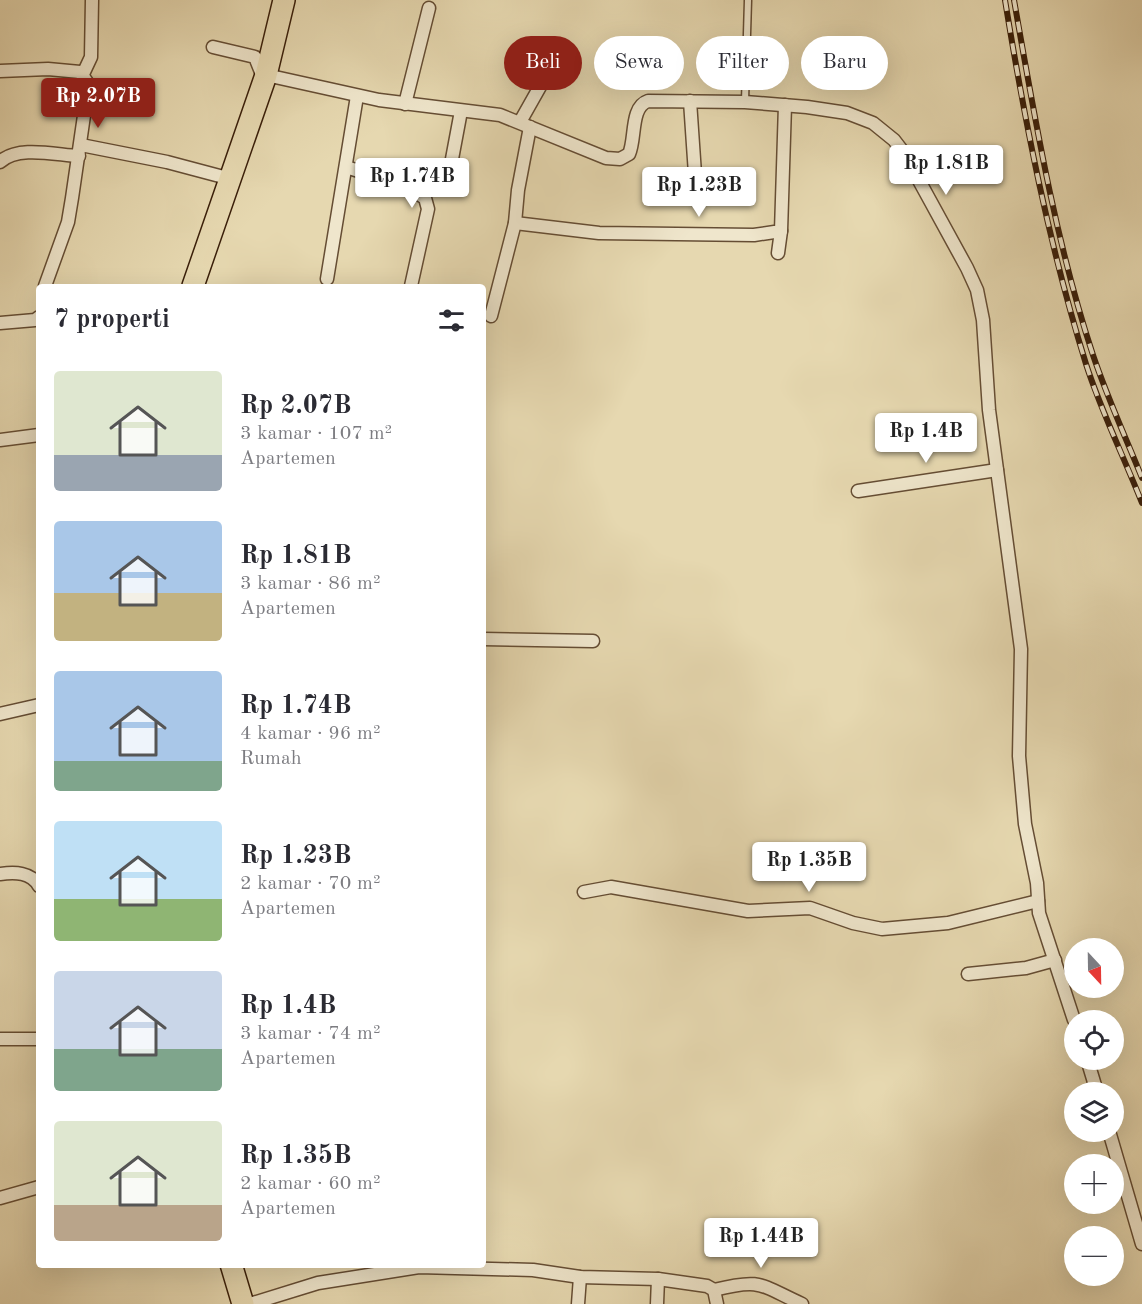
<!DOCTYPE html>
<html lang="id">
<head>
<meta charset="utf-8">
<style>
  :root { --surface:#fff; --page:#f2f2f3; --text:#2b2b33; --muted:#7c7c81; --accent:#8f2418 }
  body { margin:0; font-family:"Old Standard TT",serif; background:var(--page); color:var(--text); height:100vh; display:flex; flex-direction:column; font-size:22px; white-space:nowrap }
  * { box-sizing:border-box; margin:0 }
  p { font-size:20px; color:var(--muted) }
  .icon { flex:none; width:33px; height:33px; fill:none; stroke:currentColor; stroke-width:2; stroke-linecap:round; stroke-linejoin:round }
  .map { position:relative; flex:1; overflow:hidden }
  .details { position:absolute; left:36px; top:284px; width:450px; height:984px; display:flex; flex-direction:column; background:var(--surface); border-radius:6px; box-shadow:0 6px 24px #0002 }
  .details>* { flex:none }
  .banner { position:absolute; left:504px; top:36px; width:548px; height:54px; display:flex; gap:12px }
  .needle { width:39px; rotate:158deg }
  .buttons { position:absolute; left:1064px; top:938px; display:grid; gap:12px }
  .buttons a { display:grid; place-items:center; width:60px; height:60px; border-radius:50%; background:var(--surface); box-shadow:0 6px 24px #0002; font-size:30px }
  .price { position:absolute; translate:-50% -51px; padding:0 14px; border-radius:6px; background:#fff; color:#222; font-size:20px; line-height:39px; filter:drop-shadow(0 2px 3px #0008) }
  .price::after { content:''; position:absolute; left:50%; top:36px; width:18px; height:14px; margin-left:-9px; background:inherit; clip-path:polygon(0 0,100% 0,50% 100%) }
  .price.current { background:var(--accent); color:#fff }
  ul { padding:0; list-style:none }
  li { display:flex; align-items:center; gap:18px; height:150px; padding:0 18px }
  li span { display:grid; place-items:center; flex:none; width:168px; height:120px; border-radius:6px; color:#555 }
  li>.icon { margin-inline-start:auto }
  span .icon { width:72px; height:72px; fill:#fffc; stroke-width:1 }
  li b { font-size:26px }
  h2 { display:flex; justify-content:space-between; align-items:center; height:72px; padding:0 18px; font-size:26px }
  .tag { padding:0 21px; border-radius:27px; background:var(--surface); box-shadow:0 6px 24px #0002; font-size:21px; line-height:54px }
  .tag.current { background:var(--accent); color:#fff }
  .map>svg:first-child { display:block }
</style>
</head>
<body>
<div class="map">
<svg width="1142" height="1304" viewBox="0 0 1142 1304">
  <rect width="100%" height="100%" fill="#e6d8b0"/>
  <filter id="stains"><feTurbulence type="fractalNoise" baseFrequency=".00333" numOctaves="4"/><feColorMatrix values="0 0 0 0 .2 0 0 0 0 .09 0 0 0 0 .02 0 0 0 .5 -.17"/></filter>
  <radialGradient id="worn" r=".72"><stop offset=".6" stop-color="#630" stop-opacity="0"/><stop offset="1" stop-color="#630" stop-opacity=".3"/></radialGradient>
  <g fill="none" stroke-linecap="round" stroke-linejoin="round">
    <defs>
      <polyline id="lane" points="745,101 748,0"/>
      <g id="street">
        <path d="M213 47 255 57 261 72 266 75 379 100 500 115 606 158 620 159 629 154C636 139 630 107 648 101L745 102 807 107 847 113 873 123 894 140 904 153 967 268 977 290 983 320 989 410 1021 649 1019 756 1025 824 1037 883 1039 913 1074 1020"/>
        <polyline points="0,71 48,69 80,72 87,82 87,95 72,198 68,222 45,286"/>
        <polyline points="83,74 91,57 92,0"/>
        <polyline points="690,101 695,174"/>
        <polyline points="405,104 429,8"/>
        <polyline points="520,122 542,83 545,60"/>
        <polyline points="81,145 167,162 231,179"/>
        <polyline points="452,159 461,111"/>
        <path d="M0 162C18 145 56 155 79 156"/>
        <polyline points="346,167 403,185 425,198 428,209 411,286"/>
        <polyline points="515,223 599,233 754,235 781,231 785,105"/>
        <polyline points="778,253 781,231"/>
        <polyline points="327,279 357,96"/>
        <polyline points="491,316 515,223 518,190 530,127"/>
        <polyline points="0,323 35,320 39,317"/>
        <polyline points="0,440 39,435"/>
        <polyline points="858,491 997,470"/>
        <polyline points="483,639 593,641"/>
        <polyline points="0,714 39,705"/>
        <path d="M0 874C15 872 31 872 39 886"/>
        <polyline points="584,892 611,887 748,911 810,908 853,923 882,929 948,923 1038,901"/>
        <polyline points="968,974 1026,968 1055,960"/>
        <polyline points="0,1039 39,1039"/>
        <polyline points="1087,1059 1097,1092"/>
        <polyline points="1109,1131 1142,1244"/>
        <polyline points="0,1198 39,1187"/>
        <path d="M714 1290C762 1278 760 1285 802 1304"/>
        <polyline points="250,1304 318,1283 419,1267 533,1270 580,1277 658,1279 707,1286 714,1290 717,1304"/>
        <polyline points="578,1304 580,1277"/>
        <polyline points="657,1304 658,1279"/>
      </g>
      <g id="highway">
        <polyline points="193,286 266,75 284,0"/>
        <polyline points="231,1264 243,1304"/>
      </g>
    </defs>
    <use href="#lane" stroke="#654d34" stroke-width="9"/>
    <use href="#street" stroke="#654d34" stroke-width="15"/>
    <use href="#highway" stroke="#3a1f0a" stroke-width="24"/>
    <use href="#lane" stroke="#efe6cc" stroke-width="6"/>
    <use href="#street" stroke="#efe6cc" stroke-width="12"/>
    <use href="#highway" stroke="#e6d8b0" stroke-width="21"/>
    <defs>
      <g id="rail">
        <path d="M1005 0C1025 123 1049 245 1086 364 1101 411 1124 457 1142 503"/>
        <path d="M1014 0C1035 119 1055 240 1093 355 1107 397 1126 438 1142 478"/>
      </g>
    </defs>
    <use href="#rail" stroke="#3a1f0a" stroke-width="6"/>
    <use href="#rail" stroke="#efe6cc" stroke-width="4" stroke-dasharray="11" stroke-linecap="butt"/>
  </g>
  <rect width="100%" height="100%" filter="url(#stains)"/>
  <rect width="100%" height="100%" fill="url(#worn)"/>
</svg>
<div class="buttons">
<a><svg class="needle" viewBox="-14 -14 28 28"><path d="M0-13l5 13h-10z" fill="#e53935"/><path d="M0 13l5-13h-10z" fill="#7c7c81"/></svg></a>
<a><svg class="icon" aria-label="locate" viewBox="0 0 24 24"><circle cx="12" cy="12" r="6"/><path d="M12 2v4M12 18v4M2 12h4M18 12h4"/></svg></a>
<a><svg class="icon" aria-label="layers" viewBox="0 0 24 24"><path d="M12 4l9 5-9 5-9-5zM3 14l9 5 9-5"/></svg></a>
<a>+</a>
<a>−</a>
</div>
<b class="price current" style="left:98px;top:129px">Rp 2.07B</b>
<b class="price" style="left:946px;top:196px">Rp 1.81B</b>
<b class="price" style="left:412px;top:209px">Rp 1.74B</b>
<b class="price" style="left:699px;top:218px">Rp 1.23B</b>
<b class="price" style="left:926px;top:464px">Rp 1.4B</b>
<b class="price" style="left:809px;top:893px">Rp 1.35B</b>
<b class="price" style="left:761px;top:1269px">Rp 1.44B</b>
<div class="banner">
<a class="tag current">Beli</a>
<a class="tag">Sewa</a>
<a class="tag">Filter</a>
<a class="tag">Baru</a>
</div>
<section class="details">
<h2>7 properti<svg class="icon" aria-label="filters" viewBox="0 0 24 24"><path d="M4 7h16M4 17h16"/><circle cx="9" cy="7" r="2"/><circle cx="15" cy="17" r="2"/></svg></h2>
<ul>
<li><span style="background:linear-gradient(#dfe7d0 70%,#9aa5b1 0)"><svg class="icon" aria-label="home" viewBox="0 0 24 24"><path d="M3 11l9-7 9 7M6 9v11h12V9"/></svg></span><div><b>Rp 2.07B</b><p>3 kamar · 107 m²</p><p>Apartemen</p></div></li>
<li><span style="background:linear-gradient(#a9c7e8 60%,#c2b280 0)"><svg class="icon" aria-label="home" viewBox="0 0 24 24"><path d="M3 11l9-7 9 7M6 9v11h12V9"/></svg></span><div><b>Rp 1.81B</b><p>3 kamar · 86 m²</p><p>Apartemen</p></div></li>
<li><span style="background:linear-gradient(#a9c7e8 75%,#7fa58c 0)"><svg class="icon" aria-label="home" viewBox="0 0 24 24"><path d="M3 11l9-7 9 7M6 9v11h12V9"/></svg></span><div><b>Rp 1.74B</b><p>4 kamar · 96 m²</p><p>Rumah</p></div></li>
<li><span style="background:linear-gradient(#bfe0f5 65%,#8fb573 0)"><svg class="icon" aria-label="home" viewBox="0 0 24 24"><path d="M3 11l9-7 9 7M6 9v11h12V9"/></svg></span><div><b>Rp 1.23B</b><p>2 kamar · 70 m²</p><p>Apartemen</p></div></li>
<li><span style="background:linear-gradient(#c9d6e8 65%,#7fa58c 0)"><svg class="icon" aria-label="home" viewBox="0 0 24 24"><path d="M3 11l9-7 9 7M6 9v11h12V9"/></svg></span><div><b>Rp 1.4B</b><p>3 kamar · 74 m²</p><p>Apartemen</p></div></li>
<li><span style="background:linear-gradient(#dfe7d0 70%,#b9a48a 0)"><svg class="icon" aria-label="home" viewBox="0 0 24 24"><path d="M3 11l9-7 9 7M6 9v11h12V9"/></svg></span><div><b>Rp 1.35B</b><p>2 kamar · 60 m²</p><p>Apartemen</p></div></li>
</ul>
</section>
</div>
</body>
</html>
